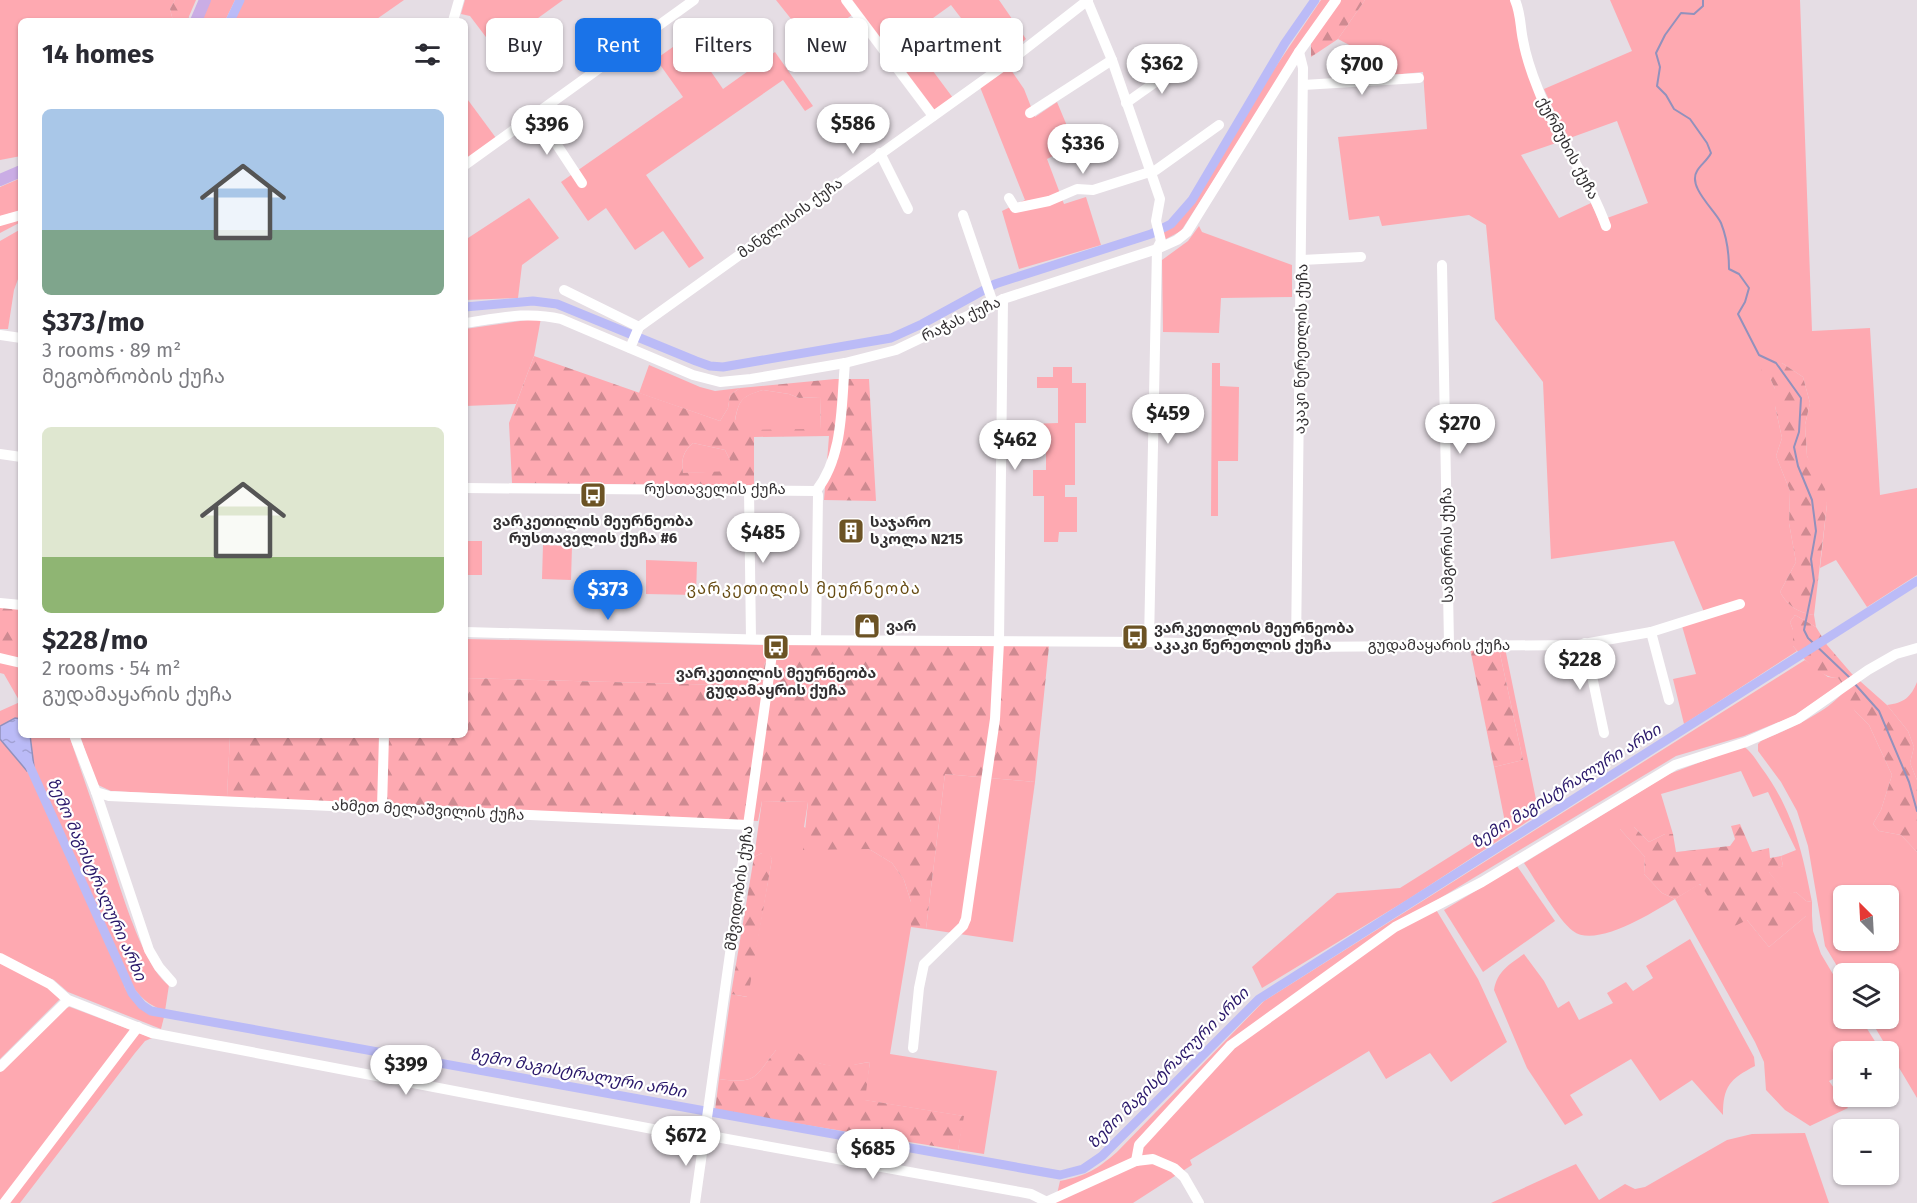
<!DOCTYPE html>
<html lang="en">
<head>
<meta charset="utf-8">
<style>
  :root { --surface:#fff; --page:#f7f7f7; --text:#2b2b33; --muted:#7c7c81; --accent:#1a73e8 }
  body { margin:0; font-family:"Fira Sans","Noto Sans Georgian",sans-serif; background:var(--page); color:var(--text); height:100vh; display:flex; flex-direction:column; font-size:22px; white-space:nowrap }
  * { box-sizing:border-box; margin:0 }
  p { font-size:20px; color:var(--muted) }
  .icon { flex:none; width:33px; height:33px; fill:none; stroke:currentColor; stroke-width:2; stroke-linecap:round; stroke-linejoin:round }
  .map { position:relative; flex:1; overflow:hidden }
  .drawer { position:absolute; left:18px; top:18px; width:450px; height:720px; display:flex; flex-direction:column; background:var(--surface); border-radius:9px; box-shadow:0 2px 4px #0004 }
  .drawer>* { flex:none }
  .banner { position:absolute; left:486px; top:18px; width:570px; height:54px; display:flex; gap:12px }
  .needle { width:39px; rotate:336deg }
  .fabs { position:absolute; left:1833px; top:885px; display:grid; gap:12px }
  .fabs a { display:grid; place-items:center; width:66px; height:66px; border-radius:9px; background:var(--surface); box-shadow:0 2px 4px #0004; font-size:30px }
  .price { position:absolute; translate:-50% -51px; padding:0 14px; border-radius:21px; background:#fff; color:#222; font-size:20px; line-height:39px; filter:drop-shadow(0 2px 3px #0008) }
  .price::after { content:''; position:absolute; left:50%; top:36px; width:18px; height:14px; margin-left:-9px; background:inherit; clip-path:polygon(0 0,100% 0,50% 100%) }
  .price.selected { background:var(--accent); color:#fff }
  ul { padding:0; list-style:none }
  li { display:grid; align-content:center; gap:12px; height:318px; padding:0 24px }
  li span { display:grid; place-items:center; height:186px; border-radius:9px; color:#555 }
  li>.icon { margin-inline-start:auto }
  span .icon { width:108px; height:108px; fill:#fffc; stroke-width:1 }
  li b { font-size:26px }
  h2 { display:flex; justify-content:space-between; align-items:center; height:72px; padding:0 24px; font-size:26px }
  .pill { padding:0 21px; border-radius:9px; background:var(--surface); box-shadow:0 2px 4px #0004; font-size:21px; line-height:54px }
  .pill.selected { background:var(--accent); color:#fff }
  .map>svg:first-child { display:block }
</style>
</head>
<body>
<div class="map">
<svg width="1917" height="1203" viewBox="0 0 1917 1203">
  <defs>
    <pattern id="forest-firs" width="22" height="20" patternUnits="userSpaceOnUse" patternTransform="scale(1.5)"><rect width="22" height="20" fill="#fea9b1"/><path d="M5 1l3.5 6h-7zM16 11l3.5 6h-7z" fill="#ce8a91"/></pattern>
    <pattern id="water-ripples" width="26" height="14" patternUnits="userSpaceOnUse" patternTransform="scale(1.5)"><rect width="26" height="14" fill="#bbbbf7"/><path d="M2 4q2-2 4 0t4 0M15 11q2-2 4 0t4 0" fill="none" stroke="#a1a1d4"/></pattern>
  </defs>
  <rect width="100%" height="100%" fill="#e5dde4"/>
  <g fill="#fea9b1" fill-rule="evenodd">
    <polygon points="0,0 175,0 170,9 173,21 21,21 21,156 0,160"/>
    <polygon points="210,0 235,0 225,21 200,21"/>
    <polygon points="244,0 404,0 374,21 234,21"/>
    <polygon points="465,0 563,0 495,49 470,16 461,14"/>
    <polygon points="776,0 999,0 1026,39 997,65 951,5 922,26 944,56 930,67 953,98 927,115 852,15 811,44"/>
    <polygon points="1321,0 1330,0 1181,231 1164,240 1163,233 1177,223 1198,196 1262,87"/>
    <path d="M1365 0H1511L1559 142 1521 155 1559 218 1591 203 1599 221 1648 203 1617 121 1567 139 1544 89 1632 51 1610 0H1800L1812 331 1870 328 1880 495 1917 488V575L1867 607 1836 560 1820 568 1827 504 1807 456 1805 425 1810 403 1803 377 1782 363 1770 378 1775 389V406L1782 438 1776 456 1790 491 1789 523 1796 562 1780 592C1789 607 1797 612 1814 615L1816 627 1795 615 1790 622 1793 630V646L1797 651 1684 724 1673 679 1696 674 1682 626 1707 619 1674 541 1551 559 1543 382 1495 319 1486 225 1469 215 1382 226 1379 216 1349 220 1338 137 1427 129 1423 72 1380 76 1370 56 1338 39Z"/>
    <polygon points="687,37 723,89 775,52 813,106 805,111 783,80 646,175 704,258 689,268 663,231 635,250 606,208 588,221 561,182 683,97 656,59"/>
    <polygon points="1009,67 1024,89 1035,117 1057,102 1075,145 1047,159 1064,204 1086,197 1101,245 1019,269 1002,211 1025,200 980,87"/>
    <polygon points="465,96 496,138 465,160"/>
    <polygon points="21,178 21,222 0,233 0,187"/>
    <polygon points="529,198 559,238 522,265 518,298 465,300 465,240"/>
    <polygon points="1199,226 1202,232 1292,265 1292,297 1221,298 1219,333 1163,332 1162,260 1188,241"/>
    <polygon points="21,229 21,271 14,290 8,329 0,329 0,241"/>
    <polygon points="541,318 534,356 516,404 465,406 465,329"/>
    <polygon points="1212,363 1220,363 1220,386 1239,387 1238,461 1218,461 1218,516 1211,516"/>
    <polygon points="649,365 700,387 715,391 740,388 730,395 728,408 720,421 639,393"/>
    <polygon points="1053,367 1072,367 1072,383 1086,383 1086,423 1075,423 1075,485 1065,485 1065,497 1077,497 1077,532 1059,532 1058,542 1044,542 1044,496 1033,496 1033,470 1046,470 1046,443 1029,443 1029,424 1058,423 1058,388 1037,388 1037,377 1053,377"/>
    <path d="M763 390 789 394 799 398 820 397 821 430H744L735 421C739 399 742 396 763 390Z"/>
    <path d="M693 443 725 450 730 460V472L683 473C681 459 683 452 693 443Z"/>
    <rect x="465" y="541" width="17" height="34"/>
    <polygon points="543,545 572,546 571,580 542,579"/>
    <polygon points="646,560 697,562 696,595 646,594"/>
    <polygon points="465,639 767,645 762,686 465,678"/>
    <polygon points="1505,648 1539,814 1407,900 1262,988 1252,967 1337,893 1400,888 1505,822 1494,767 1523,760 1499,649"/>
    <path d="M1805 660 1828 677 1838 678 1842 683 1794 716 1744 736 1676 756 1432 903 1478 979 1507 1042 1451 1082 1430 1053 1386 1079 1369 1051 1190 1160 1192 1165 1133 1203H1055L1060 1181C1088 1175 1096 1170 1117 1152L1264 1001Z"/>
    <polygon points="0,662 21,667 21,719 15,718 0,726 0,711 20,702 4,674 0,673"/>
    <path d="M1917 682V780L1910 763 1914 747 1908 731 1887 705C1904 703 1911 697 1917 682Z"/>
    <path d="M1846 689 1855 711 1869 725 1892 775 1881 810 1873 824 1879 831 1901 835 1917 852V1098L1870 1019 1888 1018V974H1844L1843 976 1825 946 1808 846 1797 811 1781 782 1758 751V744L1761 741C1788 729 1828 713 1846 689ZM1844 896H1888V940H1844Z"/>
    <path d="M30 735H69C81 771 94 808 106 844 117 876 142 968 169 985L165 1011C148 1005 140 997 129 982L124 986C133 1004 145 1010 164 1017L161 1029 68 992 54 980 0 955V739L27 771 34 767Z"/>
    <polygon points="80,735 230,735 227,797 111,791 96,784"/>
    <path d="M1743 746C1751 751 1756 760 1761 767 1793 810 1802 850 1812 902L1806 901 1796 892 1787 895 1768 871 1783 866 1781 856 1796 850 1768 792 1753 797 1741 771 1661 794 1673 834H1665L1649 842 1634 827 1620 829 1645 857 1644 874 1662 893 1675 899 1699 884 1747 920 1769 947 1806 916H1812L1813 931 1821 954 1843 991 1844 1018 1861 1019 1881 1051 1844 1052 1843 1074 1829 1081 1848 1108 1810 1126 1785 1110 1766 1090 1764 1062 1755 1042 1675 899C1655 911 1596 949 1573 931 1559 921 1535 879 1524 863L1669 774Z"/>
    <polygon points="945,774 1035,782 1013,942 926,929"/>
    <path d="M762 801 808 802 804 827 844 849H869L892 863 904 880 911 902V927L890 1054 997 1071 984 1154 958 1150 963 1116 864 1100 870 1062C861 1063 851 1066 841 1067 823 1067 795 1055 776 1050 754 1078 757 1084 719 1079L731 994 747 997 772 859 768 853H762L754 857Z"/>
    <polygon points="1517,866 1555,921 1483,972 1444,910"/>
    <path d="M1690 939 1754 1057 1755 1066C1730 1079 1723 1086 1723 1115L1692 1080 1660 1101 1631 1059 1570 1095 1583 1115 1565 1125 1527 1068 1494 990C1497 971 1510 964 1524 954L1544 981 1558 1008 1569 1001 1579 1020 1613 1003 1607 993 1626 982 1633 991 1653 978 1646 966Z"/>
    <polygon points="0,962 49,987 60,999 0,1059"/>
    <polygon points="70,1007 152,1038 145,1041 135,1053 20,1203 0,1203 0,1071 63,1008"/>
    <polygon points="1805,1133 1829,1203 1491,1203 1576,1164 1599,1200 1625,1184 1635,1189 1645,1187 1727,1140 1752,1134"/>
  </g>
  <g fill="url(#forest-firs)" fill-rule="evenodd">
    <polygon points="175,0 196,0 187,21 173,21 170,9"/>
    <polygon points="1341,0 1365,0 1338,39 1311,57 1311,43"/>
    <path d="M534 356 720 421 728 408 730 395 740 388 835 379H869L876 501 824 500 829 436 754 437V486L512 483 509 423ZM763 390 789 394 799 398 820 397 821 429 745 430 735 420C739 399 743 396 763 390ZM693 443 725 450 730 460V471L683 473C681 459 683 452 693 443Z"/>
    <path d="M1782 363 1803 377 1810 403 1805 425 1807 456 1825 489 1827 504 1814 615C1797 612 1789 607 1780 592L1796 562 1789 523 1790 491 1776 456 1782 438 1775 406V389L1770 378 1762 373 1761 367Z"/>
    <polygon points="0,607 21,609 21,659 0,654"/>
    <path d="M1795 615 1816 627 1827 645 1852 674 1887 705 1908 731 1914 747 1910 763 1917 780V852L1901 835 1879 831 1873 824 1881 810 1892 775 1869 725 1855 711 1846 698V689L1838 678C1819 677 1805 660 1793 646V630L1790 622Z"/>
    <polygon points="767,645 1049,646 1035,782 945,774 926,929 911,927 911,902 904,880 892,863 869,849 803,850 808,802 762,801 758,821 227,797 230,735 465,735 465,678 762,686"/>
    <polygon points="1470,649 1499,649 1523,760 1494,767"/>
    <polygon points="1625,821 1634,827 1649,842 1665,834 1673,834 1676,852 1730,846 1735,839 1731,826 1740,824 1752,852 1769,848 1770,858 1781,856 1783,866 1769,872 1787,894 1796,892 1806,901 1812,902 1812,916 1806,916 1769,947 1747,920 1729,929 1700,884 1675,899 1662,893 1644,874 1645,857 1620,829 1621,824"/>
    <polygon points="762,853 769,853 772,859 748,997 731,994 754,857"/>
    <path d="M789 1047C819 1069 835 1068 870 1062L865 1100 964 1116 958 1150 715 1110 719 1079C757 1084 754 1078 776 1050Z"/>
  </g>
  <polygon fill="url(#water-ripples)" stroke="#9291bc" stroke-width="1.5" points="15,718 21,719 21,735 30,735 34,767 27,771 0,739 0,726"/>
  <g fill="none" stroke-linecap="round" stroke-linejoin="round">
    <g stroke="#9291bc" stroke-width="2">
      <path d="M1703 0V6L1694 14 1681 13 1665 35 1656 53 1660 67 1657 86 1666 95 1674 109 1690 119 1707 143 1711 153C1707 161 1700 165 1697 171 1687 187 1716 211 1721 223 1727 238 1729 253 1729 269L1739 274 1749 288 1745 302 1738 314 1759 355 1776 363 1801 398 1799 432 1794 447 1798 466 1812 500 1816 531 1811 559 1814 581 1804 630 1808 638 1850 678"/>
      <polyline points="1854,683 1879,711 1909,782 1917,811"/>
    </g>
    <g stroke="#bbbbf7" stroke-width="9">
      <polyline points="230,21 240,0"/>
      <polyline points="465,307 533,301 557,304 696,361 710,366 723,367 891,338 922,324 995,284 1151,234 1171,224 1192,200 1285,43 1315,0"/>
      <polyline points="26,758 132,993 142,1005 151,1011 1060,1175 1083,1169 1102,1156 1259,999 1917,581"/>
    </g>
    <g stroke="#fff" stroke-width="10">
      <polyline points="846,0 933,116"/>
      <polyline points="1087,0 1112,60 1160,199 1156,221 1161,241 1157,249 1149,642"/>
      <path d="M1515 0C1521 14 1520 26 1523 40 1526 57 1532 74 1538 89 1556 137 1589 178 1606 226"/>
      <polyline points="453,21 459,0"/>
      <polyline points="1303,85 1419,78"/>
      <polyline points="1126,103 1181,64"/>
      <polyline points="536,113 582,183"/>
      <polyline points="1030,113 1112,60"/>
      <polyline points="880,153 908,209"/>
      <polyline points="465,165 694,0"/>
      <polyline points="1009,198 1015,208 1049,201 1077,189 1093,190 1156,170 1219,125"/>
      <polyline points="963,215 993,303"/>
      <polyline points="0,221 21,215"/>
      <polyline points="1302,260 1361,257"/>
      <polyline points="1442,265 1449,644"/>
      <polyline points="564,290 639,327"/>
      <path d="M465 323C499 318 527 311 561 319L693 375 720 382 751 379 845 363 896 350 1003 299 1157 249 1177 240 1187 232 1299 52 1336 0"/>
      <polyline points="0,335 21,338"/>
      <polyline points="630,348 639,327 1002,67 1088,0"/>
      <polyline points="0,454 21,457"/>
      <polyline points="465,488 816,491"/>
      <polyline points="749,490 751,639"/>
      <path d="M816 491C844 456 841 405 845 363"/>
      <polyline points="0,603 21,605"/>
      <polyline points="465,632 774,640 1149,642 1296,647 1578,645 1651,632 1740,604"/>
      <polyline points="1651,632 1669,700"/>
      <polyline points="816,640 818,495 816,491"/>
      <polyline points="1585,643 1604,733"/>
      <polyline points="1296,647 1303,68 1299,52"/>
      <polyline points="0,658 21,663"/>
      <polyline points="74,735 96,792 109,796 748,825"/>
      <polyline points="96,792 149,950 159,967 172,982"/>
      <polyline points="382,808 384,735"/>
      <polyline points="0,958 50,984 68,1000 152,1033 663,1131 705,1135 1031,1194 1049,1203"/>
      <polyline points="913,1048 919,988 924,964 963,926 966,919 995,719 999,642 1003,299"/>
      <polyline points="0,1067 68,1000"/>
      <polyline points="1136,1161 1139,1145 1231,1045 1395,927 1482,882 1675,765 1746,742 1798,719 1868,670 1896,654 1917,648"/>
      <polyline points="1048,1201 1136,1161 1153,1159 1174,1168 1184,1177 1199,1203"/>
      <polyline points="4,1203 138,1027"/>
      <polyline points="695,1203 774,640"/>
    </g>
    <g stroke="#caade5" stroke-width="12">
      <polyline points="196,21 205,0"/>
      <polyline points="0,180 21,171"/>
    </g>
  </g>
  <defs>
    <symbol id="bus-square" viewBox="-11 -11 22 22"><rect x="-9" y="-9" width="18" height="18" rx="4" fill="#6c5324" stroke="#fff"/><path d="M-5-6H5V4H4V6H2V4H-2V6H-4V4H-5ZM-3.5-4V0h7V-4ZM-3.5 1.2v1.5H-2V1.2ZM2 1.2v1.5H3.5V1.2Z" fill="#fff"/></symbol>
    <symbol id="building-square" viewBox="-11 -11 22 22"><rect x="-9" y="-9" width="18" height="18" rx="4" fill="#6c5324" stroke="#fff"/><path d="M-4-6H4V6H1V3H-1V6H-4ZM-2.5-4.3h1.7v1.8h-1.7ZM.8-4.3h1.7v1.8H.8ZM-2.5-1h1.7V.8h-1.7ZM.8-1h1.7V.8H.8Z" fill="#fff"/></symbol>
    <symbol id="shop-square" viewBox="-11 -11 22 22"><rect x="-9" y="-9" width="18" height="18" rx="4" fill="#6c5324" stroke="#fff"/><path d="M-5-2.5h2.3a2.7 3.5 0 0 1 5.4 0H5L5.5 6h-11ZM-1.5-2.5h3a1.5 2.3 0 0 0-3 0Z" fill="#fff"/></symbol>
  </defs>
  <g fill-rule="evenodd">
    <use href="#bus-square" x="578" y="480" width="30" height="30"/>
    <use href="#building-square" x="836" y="516" width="30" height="30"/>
    <use href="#shop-square" x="852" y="611" width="30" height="30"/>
    <use href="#bus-square" x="1120" y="622" width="30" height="30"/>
    <use href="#bus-square" x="761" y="632" width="30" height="30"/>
  </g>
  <g text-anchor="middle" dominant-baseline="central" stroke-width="4.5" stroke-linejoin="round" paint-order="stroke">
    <g font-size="15" fill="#333032" stroke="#fff">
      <text transform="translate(1568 148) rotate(62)">ქურმუხის ქუჩა</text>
      <text transform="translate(790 218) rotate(-36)">მანგლისის ქუჩა</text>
      <text transform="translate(961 319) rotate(-25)">რაჭას ქუჩა</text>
      <text transform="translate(1301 349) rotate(-89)">აკაკი წერეთლის ქუჩა</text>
      <text x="715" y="489">რუსთაველის ქუჩა</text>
      <text transform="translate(1447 545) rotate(-91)">სამგორის ქუჩა</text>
      <text x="1439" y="645">გუდამაყარის ქუჩა</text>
      <text transform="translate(428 810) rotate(3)">ახმეთ მელაშვილის ქუჩა</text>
      <text transform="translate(739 888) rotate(-82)">მშვიდობის ქუჩა</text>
    </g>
    <g font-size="15" font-weight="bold" fill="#333032" stroke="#fff" text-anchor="start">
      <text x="593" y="521" text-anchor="middle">ვარკეთილის მეურნეობა<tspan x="593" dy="17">რუსთაველის ქუჩა #6</tspan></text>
      <text x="870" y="522">საჯარო<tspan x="870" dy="17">სკოლა N215</tspan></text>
      <text x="886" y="626">ვარ</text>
      <text x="1154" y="628">ვარკეთილის მეურნეობა<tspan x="1154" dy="17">აკაკი წერეთლის ქუჩა</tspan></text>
      <text x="776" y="673" text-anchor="middle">ვარკეთილის მეურნეობა<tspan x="776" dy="17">გუდამაყრის ქუჩა</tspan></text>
    </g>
    <g font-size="16" letter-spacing="1.5" fill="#674b12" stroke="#fff">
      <text x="804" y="588">ვარკეთილის მეურნეობა</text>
    </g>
    <g font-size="16" font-style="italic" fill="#281669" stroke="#fff">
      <text transform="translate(1566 786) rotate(-32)">ზემო მაგისტრალური არხი</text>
      <text transform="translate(97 879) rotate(66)">ზემო მაგისტრალური არხი</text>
      <text transform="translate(1168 1068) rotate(-45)">ზემო მაგისტრალური არხი</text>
      <text transform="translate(578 1073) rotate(10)">ზემო მაგისტრალური არხი</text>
    </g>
  </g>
</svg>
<div class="fabs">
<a><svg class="needle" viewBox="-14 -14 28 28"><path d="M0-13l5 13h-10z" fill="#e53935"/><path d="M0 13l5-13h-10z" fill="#7c7c81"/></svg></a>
<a><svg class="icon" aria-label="layers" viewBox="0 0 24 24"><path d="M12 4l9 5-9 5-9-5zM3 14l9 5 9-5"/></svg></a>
<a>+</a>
<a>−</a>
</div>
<b class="price" style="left:1162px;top:95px">$362</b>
<b class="price" style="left:1362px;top:96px">$700</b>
<b class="price" style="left:853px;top:155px">$586</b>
<b class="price" style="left:547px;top:156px">$396</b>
<b class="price" style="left:1083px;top:175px">$336</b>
<b class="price" style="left:1168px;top:445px">$459</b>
<b class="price" style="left:1460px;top:455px">$270</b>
<b class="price" style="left:1015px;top:471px">$462</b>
<b class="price" style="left:763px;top:564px">$485</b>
<b class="price selected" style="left:608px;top:621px">$373</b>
<b class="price" style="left:1580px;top:691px">$228</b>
<b class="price" style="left:406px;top:1096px">$399</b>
<b class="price" style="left:686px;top:1167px">$672</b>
<b class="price" style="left:873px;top:1180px">$685</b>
<div class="banner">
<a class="pill">Buy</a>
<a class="pill selected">Rent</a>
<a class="pill">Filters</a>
<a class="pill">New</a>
<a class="pill">Apartment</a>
</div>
<section class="drawer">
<h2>14 homes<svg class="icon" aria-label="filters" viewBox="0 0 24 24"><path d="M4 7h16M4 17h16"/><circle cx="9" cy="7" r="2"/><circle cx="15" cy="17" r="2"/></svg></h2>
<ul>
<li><span style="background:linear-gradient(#a9c7e8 65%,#7fa58c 0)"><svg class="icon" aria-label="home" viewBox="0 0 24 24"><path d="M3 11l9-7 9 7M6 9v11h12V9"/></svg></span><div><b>$373/mo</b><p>3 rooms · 89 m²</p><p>მეგობრობის ქუჩა</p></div></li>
<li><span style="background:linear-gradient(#dfe7d0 70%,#8fb573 0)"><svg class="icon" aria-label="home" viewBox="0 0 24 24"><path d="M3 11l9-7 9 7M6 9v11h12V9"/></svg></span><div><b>$228/mo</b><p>2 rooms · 54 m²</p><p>გუდამაყარის ქუჩა</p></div></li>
</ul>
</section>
</div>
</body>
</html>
